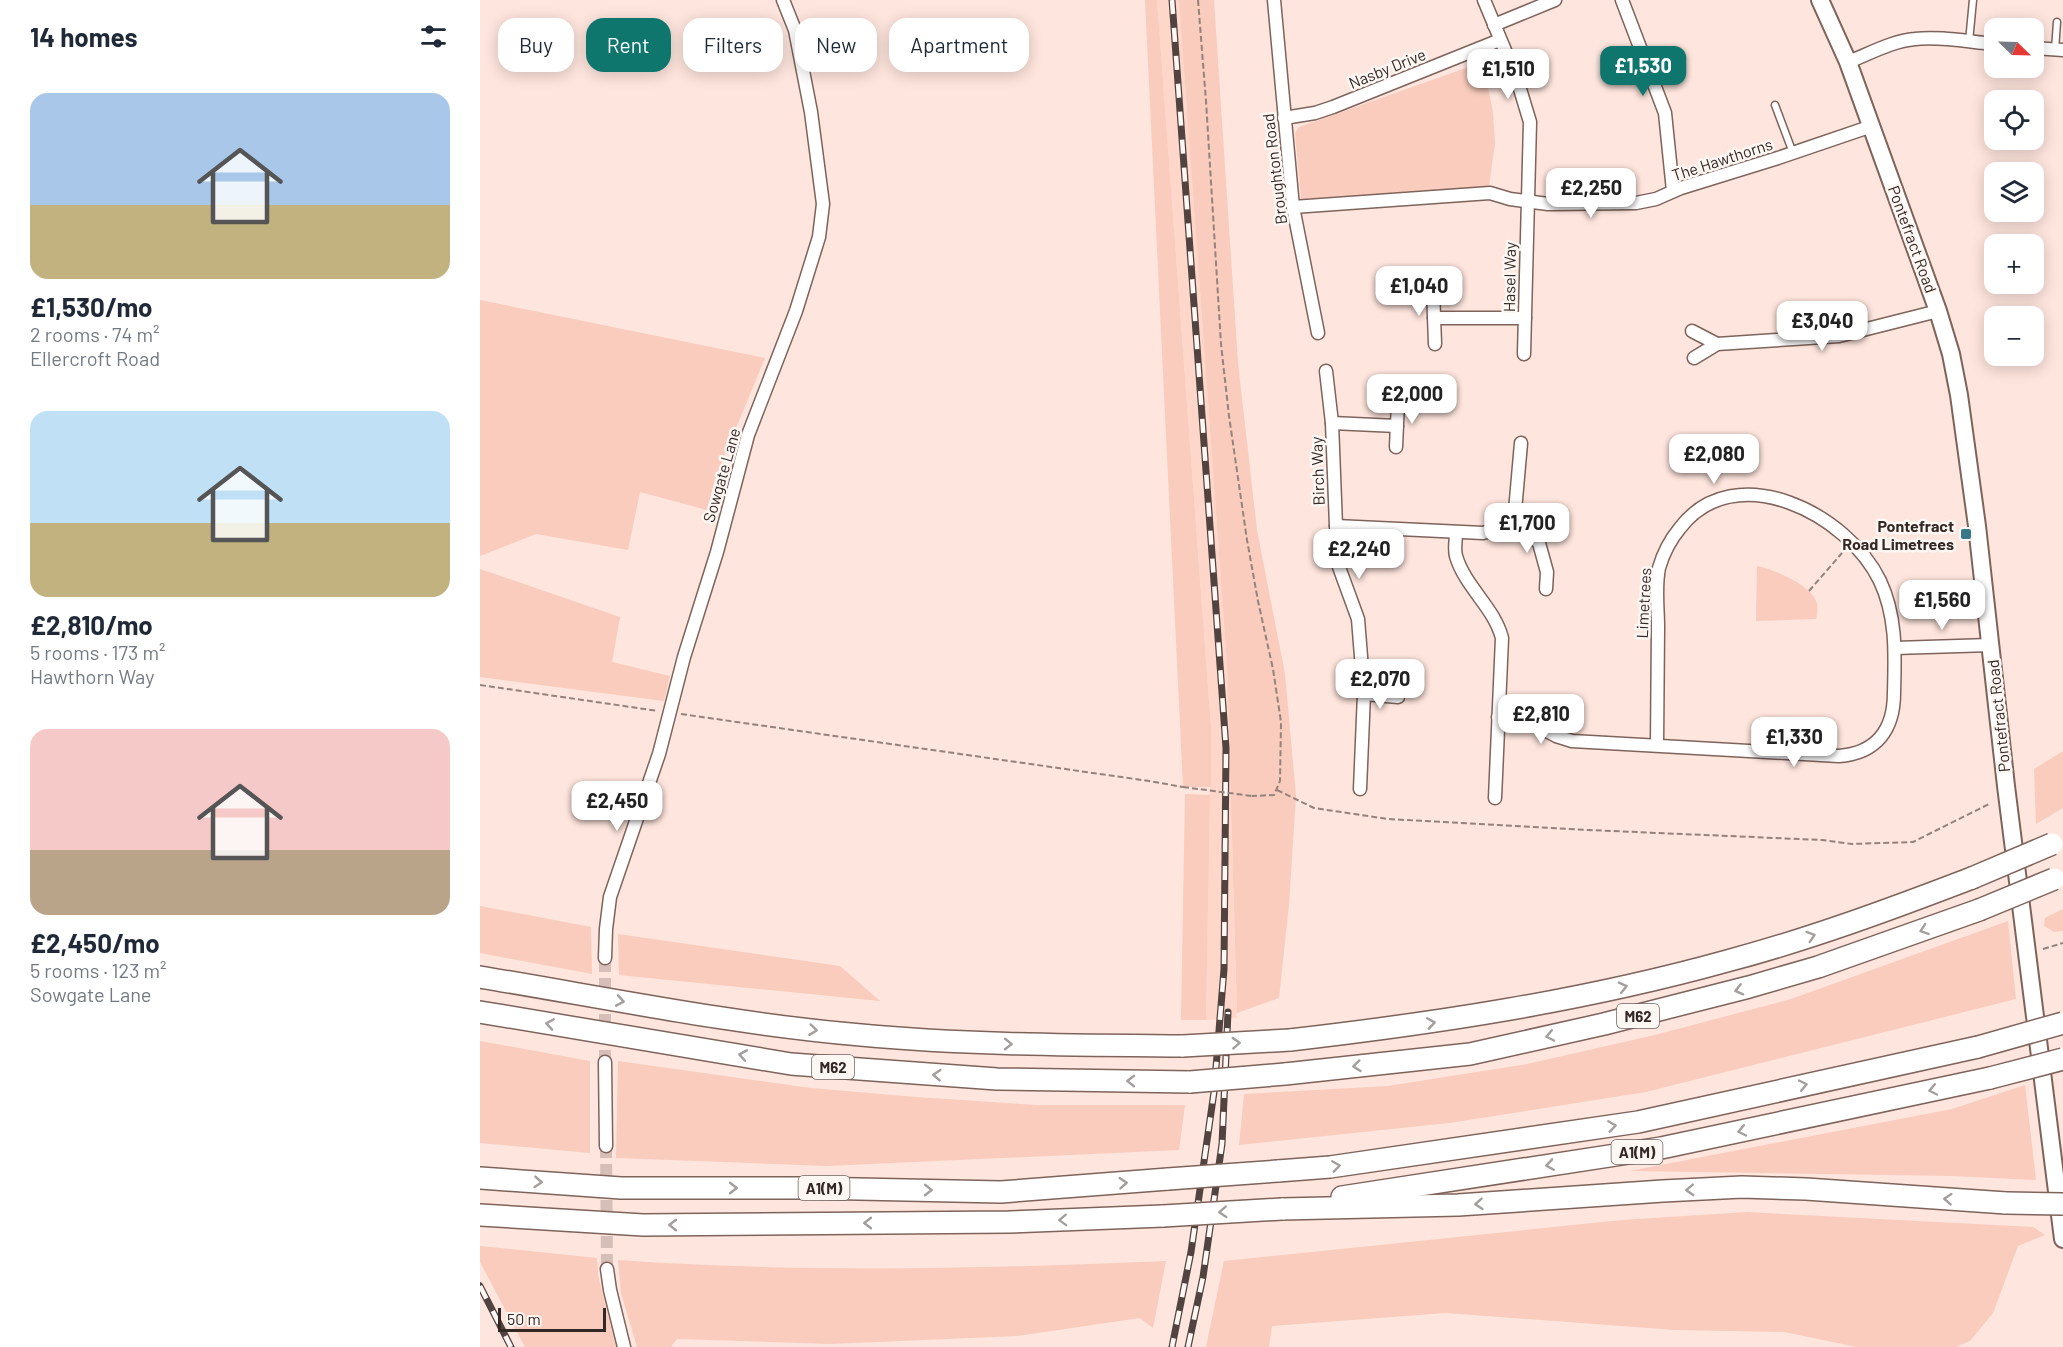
<!DOCTYPE html>
<html lang="en">
<head>
<meta charset="utf-8">
<style>
  :root { --surface:#fff; --page:#f2f2f3; --text:#1f2937; --muted:#747a83; --accent:#0f766e }
  body { margin:0; font-family:Barlow,sans-serif; background:var(--page); color:var(--text); height:100vh; display:flex; flex-direction:column; font-size:22px; white-space:nowrap }
  * { box-sizing:border-box; margin:0 }
  p { font-size:20px; color:var(--muted) }
  .icon { flex:none; width:33px; height:33px; fill:none; stroke:currentColor; stroke-width:2; stroke-linecap:round; stroke-linejoin:round }
  .map { position:relative; flex:1; overflow:hidden }
  .drawer { display:flex; flex-direction:column; background:var(--surface); width:480px }
  .drawer>* { flex:none }
  .banner { position:absolute; left:18px; top:18px; width:570px; height:54px; display:flex; gap:12px }
  .needle { width:39px; rotate:113deg }
  .controls { position:absolute; left:1504px; top:18px; display:grid; gap:12px }
  .controls a { display:grid; place-items:center; width:60px; height:60px; border-radius:12px; background:var(--surface); box-shadow:0 3px 15px #0003; font-size:30px }
  .scale { position:absolute; left:18px; bottom:15px; width:108px; box-sizing:border-box; padding-left:6px; border:3px solid #342825; border-top:0; font-size:16px; line-height:21px; white-space:nowrap; color:#342825; -webkit-text-stroke:4px #fdf7f4; paint-order:stroke }
  .price { position:absolute; translate:-50% -51px; padding:0 14px; border-radius:12px; background:#fff; color:#222; font-size:20px; line-height:39px; filter:drop-shadow(0 2px 3px #0008) }
  .price::after { content:''; position:absolute; left:50%; top:36px; width:18px; height:14px; margin-left:-9px; background:inherit; clip-path:polygon(0 0,100% 0,50% 100%) }
  .price.selected { background:var(--accent); color:#fff }
  ul { padding:0; list-style:none }
  li { display:grid; align-content:center; gap:12px; height:318px; padding:0 30px }
  li span { display:grid; place-items:center; height:186px; border-radius:18px; color:#555 }
  li>.icon { margin-inline-start:auto }
  span .icon { width:108px; height:108px; fill:#fffc; stroke-width:1 }
  li b { font-size:26px }
  h2 { display:flex; justify-content:space-between; align-items:center; height:72px; padding:0 30px; font-size:26px }
  .tag { padding:0 21px; border-radius:18px; background:var(--surface); box-shadow:0 3px 15px #0003; font-size:21px; line-height:54px }
  .tag.selected { background:var(--accent); color:#fff }
  main { display:flex; flex:1; min-height:0 }
  .map>svg:first-child { display:block }
</style>
</head>
<body>
<main>
<section class="drawer">
<h2>14 homes<svg class="icon" aria-label="filters" viewBox="0 0 24 24"><path d="M4 7h16M4 17h16"/><circle cx="9" cy="7" r="2"/><circle cx="15" cy="17" r="2"/></svg></h2>
<ul>
<li><span style="background:linear-gradient(#a9c7e8 60%,#c2b280 0)"><svg class="icon" aria-label="home" viewBox="0 0 24 24"><path d="M3 11l9-7 9 7M6 9v11h12V9"/></svg></span><div><b>£1,530/mo</b><p>2 rooms · 74 m²</p><p>Ellercroft Road</p></div></li>
<li><span style="background:linear-gradient(#bfe0f5 60%,#c2b280 0)"><svg class="icon" aria-label="home" viewBox="0 0 24 24"><path d="M3 11l9-7 9 7M6 9v11h12V9"/></svg></span><div><b>£2,810/mo</b><p>5 rooms · 173 m²</p><p>Hawthorn Way</p></div></li>
<li><span style="background:linear-gradient(#f6c9c9 65%,#b9a48a 0)"><svg class="icon" aria-label="home" viewBox="0 0 24 24"><path d="M3 11l9-7 9 7M6 9v11h12V9"/></svg></span><div><b>£2,450/mo</b><p>5 rooms · 123 m²</p><p>Sowgate Lane</p></div></li>
</ul>
</section>
<div class="map">
<svg width="1583" height="1347" viewBox="0 0 1583 1347">
  <rect width="100%" height="100%" fill="#fee5dd"/>
  <polygon fill="#fed7ca" points="677,0 699,0 747,664 757,1018 726,1020 731,728"/>
  <g fill="#f9ccbd">
    <polygon points="665,0 677,0 731,728 731,787 703,787"/>
    <polygon points="699,0 734,0 758,363 777,530 805,674 816,795 809,905 799,998 757,1013 747,664"/>
    <polygon points="1003,62 1013,112 1015,143 1009,186 821,199 815,133 819,127"/>
    <polygon points="0,300 285,358 235,479 227,510 160,492 148,550 56,534 0,556"/>
    <path d="M1277 566C1293 569 1334 586 1337 604 1338 609 1337 615 1336 619L1276 621Z"/>
    <polygon points="0,569 140,617 132,662 190,676 184,701 0,677"/>
    <polygon points="1583,751 1583,808 1556,824 1554,769"/>
    <polygon points="705,794 730,795 726,1020 701,1020"/>
    <polygon points="0,906 111,927 112,974 0,953"/>
    <polygon points="1583,909 1583,931 1574,932 1564,926 1565,918"/>
    <polygon points="1528,921 1536,999 1166,1092 969,1123 759,1145 764,1094 908,1086 1047,1064 1175,1035 1311,999"/>
    <polygon points="138,934 360,966 400,1001 139,975"/>
    <polygon points="0,1041 110,1061 110,1153 0,1143"/>
    <polygon points="138,1061 331,1088 436,1097 556,1105 705,1105 699,1150 347,1166 136,1158"/>
    <polygon points="1545,1085 1556,1180 1472,1176 1150,1171 1472,1109"/>
    <polygon points="1267,1212 1553,1227 1565,1235 1538,1246 1513,1313 1490,1341 1476,1347 1377,1347 1304,1332 1195,1330 966,1313 792,1326 789,1347 726,1347 744,1261 1142,1220"/>
    <polygon points="0,1246 117,1258 118,1275 136,1347 45,1347 0,1262"/>
    <path d="M138 1260C320 1273 503 1269 686 1261L673 1328 660 1318 537 1336 350 1344 197 1339 191 1347H157L141 1293Z"/>
  </g>
  <g fill="none" stroke-linecap="round" stroke-linejoin="round">
    <g stroke="#d6bfb8" stroke-width="12" stroke-dasharray="12 6" stroke-linecap="butt">
      <polyline points="125,1062 125,958"/>
      <polyline points="126,1146 127,1269"/>
    </g>
    <defs>
      <g id="lane">
        <polyline points="1489,42 1493,0"/>
        <polyline points="1575,50 1577,22"/>
        <polyline points="1295,105 1313,153"/>
      </g>
      <g id="street">
        <polyline points="794,0 813,207 838,333"/>
        <polyline points="1004,0 1037,79 1050,122 1044,354"/>
        <polyline points="1142,0 1185,113 1193,191"/>
        <polyline points="1014,25 1075,0"/>
        <polyline points="1554,48 1583,50"/>
        <path d="M1368 62C1389 54 1412 41 1435 39 1461 36 1489 42 1515 44"/>
        <polyline points="804,118 835,113 853,107 1020,40"/>
        <polyline points="813,207 1010,193 1030,199 1068,204 1156,203 1176,199 1201,188 1298,158 1392,126"/>
        <polyline points="953,289 955,344"/>
        <polyline points="954,318 1045,318"/>
        <polyline points="1212,331 1237,344"/>
        <polyline points="1214,358 1237,344 1359,336 1458,311"/>
        <polyline points="846,371 852,423 856,526 859,567 878,619 884,694 880,789"/>
        <polyline points="852,423 917,426"/>
        <polyline points="916,447 918,401"/>
        <polyline points="1031,519 1059,543 1067,572 1066,589"/>
        <polyline points="856,526 1003,533 1014,530 1031,519 1035,511 1041,443"/>
        <path d="M976 533C976 540 974 549 976 556 985 587 1014 607 1022 638L1015 798"/>
        <polyline points="1415,648 1510,645"/>
        <polyline points="884,694 918,697"/>
        <path d="M1018 717 1050 722 1076 736 1092 741 1359 756C1397 753 1414 729 1414 693 1415 655 1417 617 1400 581 1368 514 1255 456 1200 528 1190 540 1183 554 1179 568 1175 587 1178 608 1178 627 1178 667 1177 706 1177 745"/>
        <polyline points="125,958 126,929 130,897 179,754 204,657 237,552 268,435 316,311 339,237 343,204 331,112 315,30 303,0"/>
        <polyline points="125,1062 126,1146"/>
        <polyline points="127,1269 130,1290 144,1347"/>
      </g>
      <polyline id="secondary" points="1340,0 1368,62 1458,311 1471,354 1479,395 1497,526 1526,786 1583,1239"/>
      <g id="highway">
        <path d="M0 977C127 998 253 1024 381 1035 488 1045 595 1045 703 1046"/>
        <polyline points="0,1012 311,1064 517,1079 710,1082"/>
        <path d="M810 1040C957 1023 1103 1001 1247 961 1330 939 1411 909 1492 878"/>
        <polyline points="805,1074 990,1054 1124,1024 1269,987 1338,967 1499,910"/>
        <polyline points="798,1171 850,1167 1158,1122 1498,1047"/>
        <polyline points="0,1178 141,1188 331,1188 521,1192 688,1179"/>
        <polyline points="862,1197 1181,1148 1510,1078"/>
        <polyline points="802,1209 978,1205 1183,1191 1262,1187 1326,1189 1526,1203"/>
        <polyline points="0,1215 163,1225 529,1222 683,1216"/>
      </g>
    </defs>
    <use href="#lane" stroke="#7e635b" stroke-width="9"/>
    <use href="#street" stroke="#7e635b" stroke-width="15"/>
    <use href="#secondary" stroke="#7e635b" stroke-width="20"/>
    <use href="#highway" stroke="#7e635b" stroke-width="24"/>
    <g stroke="#94827c" stroke-width="2" stroke-dasharray="6 3" stroke-linecap="butt">
      <polyline points="718,0 726,101 741,344 749,416 767,540 778,601 793,669 801,722 800,781 794,795 772,796"/>
      <polyline points="1329,591 1362,553"/>
      <polyline points="0,685 178,711"/>
      <polyline points="201,714 669,781 703,787"/>
      <polyline points="797,790 834,808 908,819 1108,830 1342,840 1372,844 1433,842 1511,803"/>
      <polyline points="1563,949 1583,943"/>
    </g>
    <use href="#lane" stroke="#fff" stroke-width="6"/>
    <use href="#street" stroke="#fff" stroke-width="12"/>
    <use href="#secondary" stroke="#fff" stroke-width="16"/>
    <use href="#highway" stroke="#fff" stroke-width="21"/>
    <defs>
      <g id="rail">
        <polyline points="692,0 746,748 744,969 734,1092 711,1252 692,1347"/>
        <polyline points="0,1286 31,1347"/>
        <polyline points="708,1347 723,1277 742,1144 748,1012"/>
      </g>
    </defs>
    <use href="#rail" stroke="#514340" stroke-width="7"/>
    <use href="#rail" stroke="#fdf7f4" stroke-width="4.5" stroke-dasharray="14" stroke-linecap="butt"/>
    <defs>
      <g id="highway-bridge">
        <polyline points="1492,878 1572,844"/>
        <polyline points="1499,910 1574,879"/>
        <polyline points="703,1046 810,1040"/>
        <polyline points="1498,1047 1583,1023"/>
        <polyline points="1510,1078 1583,1059"/>
        <polyline points="710,1082 805,1074"/>
        <polyline points="688,1179 798,1171"/>
        <polyline points="1526,1203 1583,1204"/>
        <polyline points="683,1216 802,1209"/>
      </g>
    </defs>
    <use href="#highway-bridge" stroke="#7e635b" stroke-width="24" stroke-linecap="butt"/>
    <polyline stroke="#94827c" stroke-width="2" stroke-dasharray="6 3" stroke-linecap="butt" points="703,787 772,796"/>
    <use href="#highway-bridge" stroke="#fff" stroke-width="21"/>
  </g>
  <defs><path id="oneway-chevron" d="M-2-3.5L2.5 0L-2 3.5" fill="none" stroke-width="1.6" stroke-linecap="round" stroke-linejoin="round" transform="scale(1.5)"/></defs>
  <g stroke="#a49e9d">
    <use href="#oneway-chevron" transform="translate(1444 930) rotate(161)"/>
    <use href="#oneway-chevron" transform="translate(1331 936) rotate(-18)"/>
    <use href="#oneway-chevron" transform="translate(1143 987) rotate(-13)"/>
    <use href="#oneway-chevron" transform="translate(1259 990) rotate(166)"/>
    <use href="#oneway-chevron" transform="translate(140 1001) rotate(10)"/>
    <use href="#oneway-chevron" transform="translate(951 1023) rotate(-9)"/>
    <use href="#oneway-chevron" transform="translate(70 1024) rotate(-171)"/>
    <use href="#oneway-chevron" transform="translate(333 1030) rotate(7)"/>
    <use href="#oneway-chevron" transform="translate(1070 1036) rotate(168)"/>
    <use href="#oneway-chevron" transform="translate(756 1043) rotate(-3)"/>
    <use href="#oneway-chevron" transform="translate(528 1044) rotate(1)"/>
    <use href="#oneway-chevron" transform="translate(263 1055) rotate(-170)"/>
    <use href="#oneway-chevron" transform="translate(877 1066) rotate(174)"/>
    <use href="#oneway-chevron" transform="translate(457 1075) rotate(-176)"/>
    <use href="#oneway-chevron" transform="translate(651 1081) rotate(-179)"/>
    <use href="#oneway-chevron" transform="translate(1323 1085) rotate(-12)"/>
    <use href="#oneway-chevron" transform="translate(1453 1090) rotate(168)"/>
    <use href="#oneway-chevron" transform="translate(1132 1126) rotate(-8)"/>
    <use href="#oneway-chevron" transform="translate(1262 1131) rotate(168)"/>
    <use href="#oneway-chevron" transform="translate(1070 1165) rotate(171)"/>
    <use href="#oneway-chevron" transform="translate(856 1166) rotate(-8)"/>
    <use href="#oneway-chevron" transform="translate(58 1182) rotate(4)"/>
    <use href="#oneway-chevron" transform="translate(643 1183) rotate(-4)"/>
    <use href="#oneway-chevron" transform="translate(253 1188)"/>
    <use href="#oneway-chevron" transform="translate(448 1190) rotate(1)"/>
    <use href="#oneway-chevron" transform="translate(1210 1190) rotate(177)"/>
    <use href="#oneway-chevron" transform="translate(1468 1199) rotate(-176)"/>
    <use href="#oneway-chevron" transform="translate(999 1204) rotate(176)"/>
    <use href="#oneway-chevron" transform="translate(743 1212) rotate(177)"/>
    <use href="#oneway-chevron" transform="translate(583 1220) rotate(178)"/>
    <use href="#oneway-chevron" transform="translate(388 1223) rotate(180)"/>
    <use href="#oneway-chevron" transform="translate(193 1225) rotate(180)"/>
  </g>
  <rect fill="#36788a" stroke="#fdf7f4" stroke-width="2" x="1480" y="528" width="12" height="12" rx="3"/>
  <g text-anchor="middle" dominant-baseline="central" stroke-width="5" stroke-linejoin="round" paint-order="stroke">
    <g fill="#fdf7f4" stroke="#706663" stroke-width="1.5">
      <rect x="1137" y="1004" width="42" height="24" rx="4.5"/>
      <rect x="332" y="1055" width="42" height="24" rx="4.5"/>
      <rect x="1131.5" y="1140" width="51" height="24" rx="4.5"/>
      <rect x="318.5" y="1176" width="51" height="24" rx="4.5"/>
    </g>
    <g font-size="15" font-weight="bold" fill="#342825">
      <text x="1158" y="1016">M62</text>
      <text x="353" y="1067">M62</text>
      <text x="1157" y="1152">A1(M)</text>
      <text x="344" y="1188">A1(M)</text>
    </g>
    <g font-size="16" fill="#342825" stroke="#fdf7f4">
      <text transform="translate(907 68) rotate(-22)">Nasby Drive</text>
      <text transform="translate(1242 159) rotate(-18)">The Hawthorns</text>
      <text transform="translate(794 169) rotate(-97)">Broughton Road</text>
      <text transform="translate(1433 239) rotate(70)">Pontefract Road</text>
      <text transform="translate(1029 277) rotate(-89)">Hasel Way</text>
      <text transform="translate(837 471) rotate(-92)">Birch Way</text>
      <text transform="translate(241 475) rotate(-74)">Sowgate Lane</text>
      <text transform="translate(1163 603) rotate(-87)">Limetrees</text>
      <text transform="translate(1518 716) rotate(-96)">Pontefract Road</text>
    </g>
    <g font-size="16" font-weight="bold" fill="#342825" stroke="#fdf7f4" text-anchor="end">
      <text x="1474" y="525">Pontefract<tspan x="1474" dy="18">Road Limetrees</tspan></text>
    </g>
  </g>
</svg>
<div class="controls">
<a><svg class="needle" viewBox="-14 -14 28 28"><path d="M0-13l5 13h-10z" fill="#e53935"/><path d="M0 13l5-13h-10z" fill="#747a83"/></svg></a>
<a><svg class="icon" aria-label="locate" viewBox="0 0 24 24"><circle cx="12" cy="12" r="6"/><path d="M12 2v4M12 18v4M2 12h4M18 12h4"/></svg></a>
<a><svg class="icon" aria-label="layers" viewBox="0 0 24 24"><path d="M12 4l9 5-9 5-9-5zM3 14l9 5 9-5"/></svg></a>
<a>+</a>
<a>−</a>
</div>
<div class="scale">50 m</div>
<b class="price selected" style="left:1163px;top:97px">£1,530</b>
<b class="price" style="left:1028px;top:100px">£1,510</b>
<b class="price" style="left:1111px;top:219px">£2,250</b>
<b class="price" style="left:939px;top:317px">£1,040</b>
<b class="price" style="left:1342px;top:352px">£3,040</b>
<b class="price" style="left:932px;top:425px">£2,000</b>
<b class="price" style="left:1234px;top:485px">£2,080</b>
<b class="price" style="left:1047px;top:554px">£1,700</b>
<b class="price" style="left:879px;top:580px">£2,240</b>
<b class="price" style="left:1462px;top:631px">£1,560</b>
<b class="price" style="left:900px;top:710px">£2,070</b>
<b class="price" style="left:1061px;top:745px">£2,810</b>
<b class="price" style="left:1314px;top:768px">£1,330</b>
<b class="price" style="left:137px;top:832px">£2,450</b>
<div class="banner">
<a class="tag">Buy</a>
<a class="tag selected">Rent</a>
<a class="tag">Filters</a>
<a class="tag">New</a>
<a class="tag">Apartment</a>
</div>
</div>
</main>
</body>
</html>
